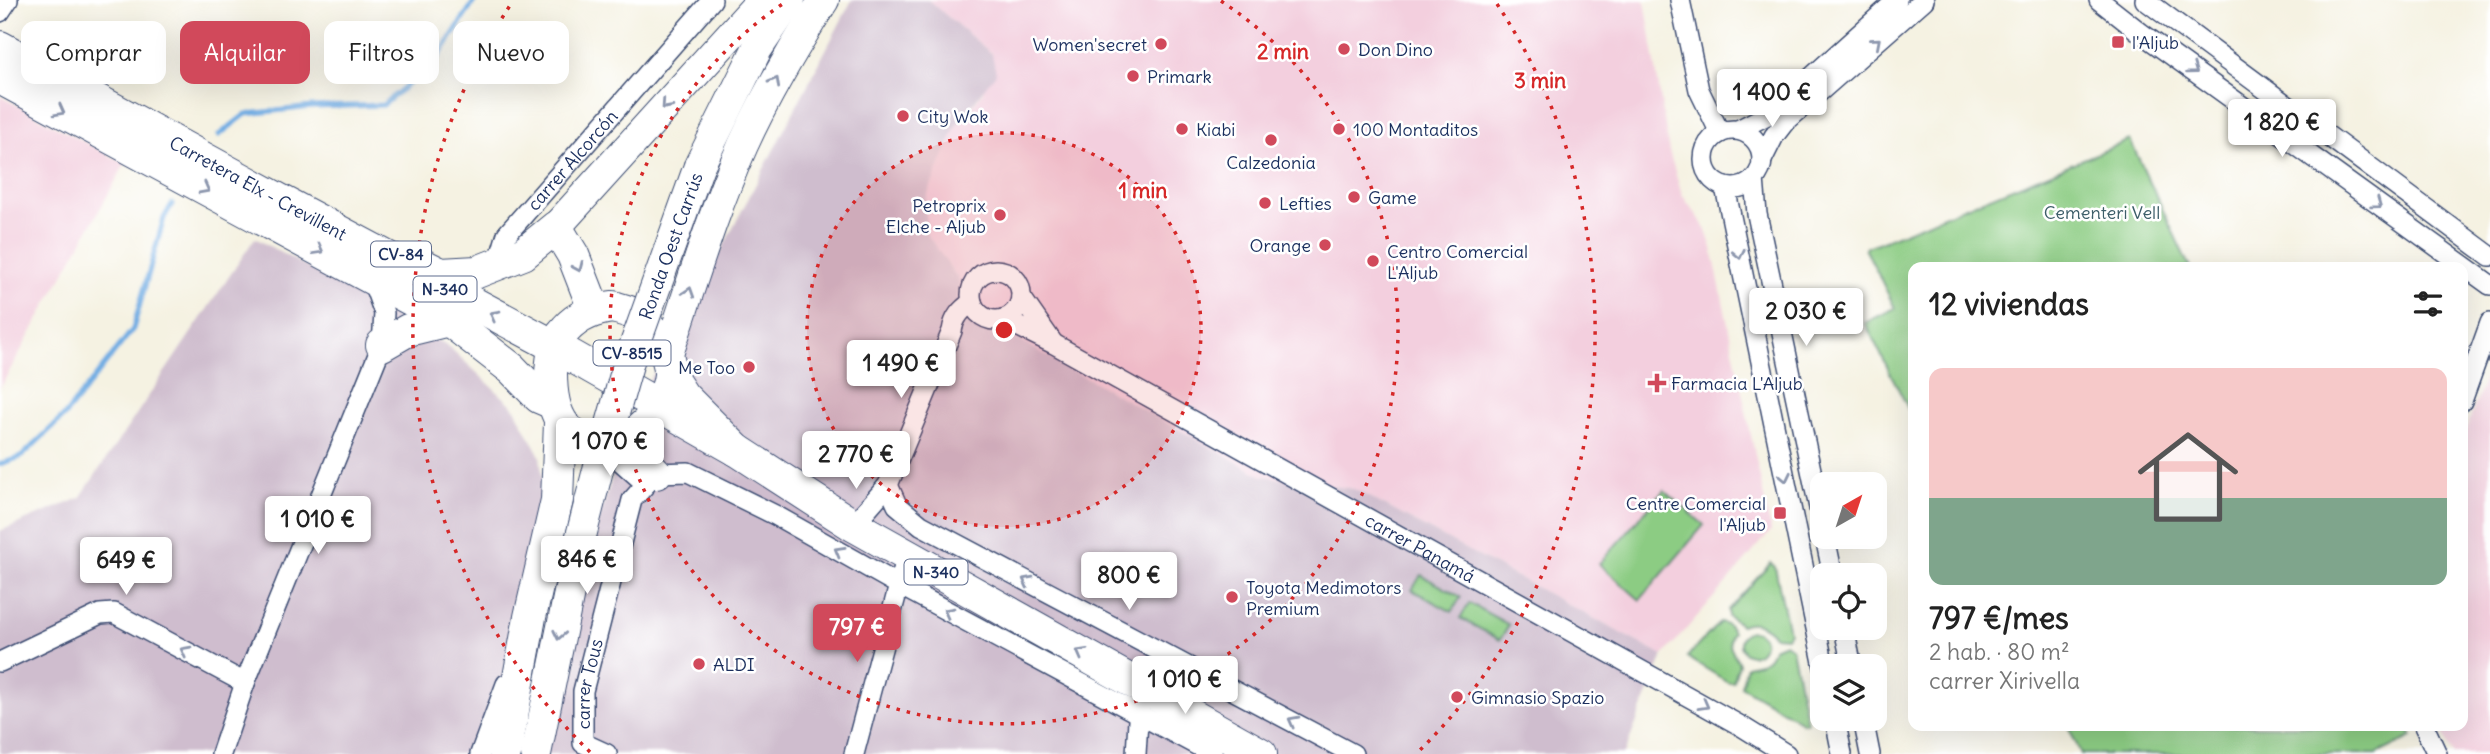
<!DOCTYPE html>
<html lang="es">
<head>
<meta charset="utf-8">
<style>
  :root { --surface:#fff; --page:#f6f6f6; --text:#222; --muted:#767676; --accent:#d1495b }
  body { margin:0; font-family:Delius,sans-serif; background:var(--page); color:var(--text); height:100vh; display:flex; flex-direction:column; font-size:26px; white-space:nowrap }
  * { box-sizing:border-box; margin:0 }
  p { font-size:23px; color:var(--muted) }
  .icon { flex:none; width:38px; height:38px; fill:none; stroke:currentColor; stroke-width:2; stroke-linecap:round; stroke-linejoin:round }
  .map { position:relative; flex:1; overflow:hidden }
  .panel { position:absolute; left:1908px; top:262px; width:560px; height:469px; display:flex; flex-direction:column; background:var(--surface); border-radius:14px; box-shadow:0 7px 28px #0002 }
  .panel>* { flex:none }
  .hud { position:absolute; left:21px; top:21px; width:665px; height:63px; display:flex; gap:14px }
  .needle { width:46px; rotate:39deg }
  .fabs { position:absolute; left:1810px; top:472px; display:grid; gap:14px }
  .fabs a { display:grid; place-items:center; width:77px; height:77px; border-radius:14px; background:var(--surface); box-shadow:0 7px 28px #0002; font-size:35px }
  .price { position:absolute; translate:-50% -60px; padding:0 16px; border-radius:7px; background:#fff; color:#222; font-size:23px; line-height:46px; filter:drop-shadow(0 2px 4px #0008) }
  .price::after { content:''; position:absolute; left:50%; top:42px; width:21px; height:16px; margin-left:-10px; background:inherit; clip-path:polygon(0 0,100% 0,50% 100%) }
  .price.on { background:var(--accent); color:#fff }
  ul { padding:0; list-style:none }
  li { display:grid; align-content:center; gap:14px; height:371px; padding:0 21px }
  li span { display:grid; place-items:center; height:217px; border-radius:14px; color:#555 }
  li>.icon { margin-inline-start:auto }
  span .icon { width:126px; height:126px; fill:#fffc; stroke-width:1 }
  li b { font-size:30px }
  h2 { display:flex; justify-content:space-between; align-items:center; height:84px; padding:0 21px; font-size:30px }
  .tag { padding:0 24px; border-radius:14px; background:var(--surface); box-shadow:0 7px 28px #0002; font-size:24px; line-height:63px }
  .tag.on { background:var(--accent); color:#fff }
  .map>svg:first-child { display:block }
</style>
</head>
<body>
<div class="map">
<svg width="2490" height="754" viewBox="0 0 2490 754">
  <rect width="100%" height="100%" fill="#fff"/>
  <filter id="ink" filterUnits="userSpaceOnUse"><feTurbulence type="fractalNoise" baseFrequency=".0143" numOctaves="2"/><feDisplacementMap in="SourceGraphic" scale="14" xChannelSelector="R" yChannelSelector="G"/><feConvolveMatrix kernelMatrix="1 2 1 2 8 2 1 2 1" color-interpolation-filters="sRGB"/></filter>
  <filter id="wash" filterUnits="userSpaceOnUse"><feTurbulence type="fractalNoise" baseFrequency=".00686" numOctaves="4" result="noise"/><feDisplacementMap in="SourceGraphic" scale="28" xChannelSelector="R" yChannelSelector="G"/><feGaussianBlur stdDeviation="1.57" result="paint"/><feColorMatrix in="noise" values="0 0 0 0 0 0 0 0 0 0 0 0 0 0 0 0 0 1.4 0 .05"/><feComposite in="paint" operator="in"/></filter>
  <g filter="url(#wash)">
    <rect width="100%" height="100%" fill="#f5f2e2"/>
    <g fill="#f3cfde">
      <polygon points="928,0 1645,0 1669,151 1682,195 1704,225 1712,248 1771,531 1663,656 1354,489 1262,476 958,306 959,280 926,233 926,198 956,126 983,92 992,54"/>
      <polygon points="0,96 125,164 0,388"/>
      <polygon points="2490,365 2490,754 2453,754 2440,726 2462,726 2462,440"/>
    </g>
    <g fill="#cfbdce">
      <polygon points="852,0 928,0 992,54 996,73 956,126 926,198 926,233 959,280 958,306 1262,476 1354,489 1663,656 1624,754 544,754 587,557 635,406 715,262"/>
      <polygon points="255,238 448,346 514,407 540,456 545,499 488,754 0,754 0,531 80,498"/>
    </g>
    <g fill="#8ccc83" stroke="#547e70" stroke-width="2">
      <polygon points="2130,140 2190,268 1913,268 1913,418 1865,323 1895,308 1865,248"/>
      <polygon points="1664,490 1704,525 1640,600 1599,564"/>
      <path d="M1771 563 1775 567 1789 632 1786 637 1775 636C1765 626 1755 619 1741 625L1728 616V610Z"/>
      <polygon points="1421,575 1461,597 1452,612 1412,590"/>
      <polygon points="1469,603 1509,625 1500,640 1460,618"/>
      <path d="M1720 622 1727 624 1733 632C1724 645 1735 652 1739 664L1733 682H1728L1687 657Z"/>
      <circle cx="1752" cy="643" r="12"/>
      <path d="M1785 643 1792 648 1807 723H1804L1741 686 1747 666C1760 662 1769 664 1773 648Z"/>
      <polygon points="2068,726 2407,726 2412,737 2377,754 2081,754"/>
    </g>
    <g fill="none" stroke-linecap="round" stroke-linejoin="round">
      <g stroke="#72ade3" stroke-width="5">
        <polyline points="219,135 246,114 312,107 383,105 436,61 475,0"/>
        <polyline points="0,464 21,457 65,415 133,329 164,218 172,204"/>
      </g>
    </g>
  </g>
  <g filter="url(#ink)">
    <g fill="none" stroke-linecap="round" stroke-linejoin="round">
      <defs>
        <g id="minor">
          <polyline points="1680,0 1699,90 1720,133"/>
          <polyline points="2099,0 2141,33 2490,285"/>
          <polyline points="2145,0 2490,256"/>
          <polyline points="0,12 8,0"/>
          <circle cx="1733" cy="159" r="29"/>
          <polyline points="1738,130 1773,112 1897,0"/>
          <polyline points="1762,160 1774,136 1784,123 1924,0"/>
          <polyline points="1754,179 1757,214 1822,522"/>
          <polyline points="1725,187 1824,667"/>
          <path id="s1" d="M498 264 507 234 712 0"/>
          <circle cx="996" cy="295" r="25"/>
          <polyline points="1021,297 1053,343"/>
          <path id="s2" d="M1003 319 1054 344 1741 726 1786 754"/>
          <polyline points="2462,401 2490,323"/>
          <polyline points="600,443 646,484"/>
          <polyline points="888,485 897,505 921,525 1353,754"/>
          <path d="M853 525 888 485 952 331C954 317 961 310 972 302"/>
          <polyline points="1825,537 1833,576"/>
          <polyline points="1844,628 1852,667"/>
          <polyline points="0,662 100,614 114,613 245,683"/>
          <polyline points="1835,719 1842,754"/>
          <polyline points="1863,719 1870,754"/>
          <polyline points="2424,726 2437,754"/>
          <polyline points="221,754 245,683 382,345 384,313 372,280"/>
          <polyline points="480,754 506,684"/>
          <path id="s3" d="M607 754 583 743V691L632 500 656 473 688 472 775 515 899 585 1213 754"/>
          <polyline points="854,754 907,555"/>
          <polyline points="1136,754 1139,704"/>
        </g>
        <g id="primary">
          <polyline points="699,166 757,49 790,0"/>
          <polyline points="556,227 762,0"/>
          <path d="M667 357C691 286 712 214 743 145 766 95 794 47 824 0"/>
          <polyline points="536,754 579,544"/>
        </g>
        <g id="trunk">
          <path id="s4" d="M0 47 278 199 554 346 737 450"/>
          <polyline points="0,78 449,320 512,369 539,397 553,403"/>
          <polyline points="421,264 441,274 477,272 523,254 556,227 573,255 594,309"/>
          <path d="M613 307C619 309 627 310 633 314 652 324 671 353 670 375 669 385 664 397 659 405 651 422 634 437 615 440 566 448 551 417 551 373 552 357 554 341 566 329 579 315 594 309 613 307Z"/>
          <polyline points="382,345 408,330 449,320"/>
          <polyline points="670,376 683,396 737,450 853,525 1261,754"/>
          <path d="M635 433C639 450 643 461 656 473"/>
          <polyline points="505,754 530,617 557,500 560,422"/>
        </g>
      </defs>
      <use href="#minor" stroke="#3c4c72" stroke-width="22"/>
      <use href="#primary" stroke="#3c4c72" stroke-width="32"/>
      <use href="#trunk" stroke="#3c4c72" stroke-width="34"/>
      <use href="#minor" stroke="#fff" stroke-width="19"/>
      <use href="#primary" stroke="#fff" stroke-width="30"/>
      <use href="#trunk" stroke="#fff" stroke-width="32"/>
      <defs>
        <g id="primary-bridge">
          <path id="s5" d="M579 544 599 466 629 361 699 166"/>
        </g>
      </defs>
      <use href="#primary-bridge" stroke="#3c4c72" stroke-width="32" stroke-linecap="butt"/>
      <use href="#primary-bridge" stroke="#fff" stroke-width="30"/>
    </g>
    <defs><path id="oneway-chevron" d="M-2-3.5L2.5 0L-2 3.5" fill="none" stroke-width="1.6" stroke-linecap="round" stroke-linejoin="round" transform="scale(1.75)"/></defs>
    <g stroke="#8d97ae">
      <use href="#oneway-chevron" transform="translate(1876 42) rotate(-41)"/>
      <use href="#oneway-chevron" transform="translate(2193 70) rotate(36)"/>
      <use href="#oneway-chevron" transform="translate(775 82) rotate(-61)"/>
      <use href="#oneway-chevron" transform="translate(666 105) rotate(132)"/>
      <use href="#oneway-chevron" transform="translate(60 111) rotate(28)"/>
      <use href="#oneway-chevron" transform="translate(205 189) rotate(28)"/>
      <use href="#oneway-chevron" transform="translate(2377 204) rotate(36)"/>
      <use href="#oneway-chevron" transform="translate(319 250) rotate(29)"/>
      <use href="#oneway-chevron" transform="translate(1739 254) rotate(78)"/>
      <use href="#oneway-chevron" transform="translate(578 267) rotate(66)"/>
      <use href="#oneway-chevron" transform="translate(689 292) rotate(-72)"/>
      <use href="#oneway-chevron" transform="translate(494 315) rotate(-152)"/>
      <use href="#oneway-chevron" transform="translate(1785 477) rotate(78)"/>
      <use href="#oneway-chevron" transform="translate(839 551) rotate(-150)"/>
      <use href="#oneway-chevron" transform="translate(1027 581) rotate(-152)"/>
      <use href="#oneway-chevron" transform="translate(948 612) rotate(-152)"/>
      <use href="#oneway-chevron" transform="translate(559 635) rotate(102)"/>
      <use href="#oneway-chevron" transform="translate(185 651) rotate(-152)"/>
      <use href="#oneway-chevron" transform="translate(1081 653) rotate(-151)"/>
      <use href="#oneway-chevron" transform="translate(1704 705) rotate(29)"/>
      <use href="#oneway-chevron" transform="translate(1293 721) rotate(-152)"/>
    </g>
  </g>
  <circle cx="1004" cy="330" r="197" fill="#d62828" fill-opacity=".12"/>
  <g fill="none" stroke="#d62828" stroke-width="3.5" stroke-dasharray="3.5 7">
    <circle cx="1004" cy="330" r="197"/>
    <path d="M1221 1A394 394 0 1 1 787 1"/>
    <path d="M590 752A591 591 0 0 1 511 4M1497 4A591 591 0 0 1 1418 752"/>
  </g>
  <g fill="#d1495b" stroke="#fff" stroke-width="2.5">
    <rect x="2111" y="35" width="14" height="14" rx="3.5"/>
    <circle cx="1161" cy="44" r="7"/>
    <circle cx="1344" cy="49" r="7"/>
    <circle cx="1133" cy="76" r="7"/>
    <circle cx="903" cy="116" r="7"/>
    <circle cx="1182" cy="129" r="7"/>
    <circle cx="1339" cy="129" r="7"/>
    <circle cx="1271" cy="140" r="7"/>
    <circle cx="1354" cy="197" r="7"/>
    <circle cx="1265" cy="203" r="7"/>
    <circle cx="1000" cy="215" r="7"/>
    <circle cx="1325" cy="245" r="7"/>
    <circle cx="1373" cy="261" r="7"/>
    <circle cx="749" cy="367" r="7"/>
    <path d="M1653.5 372.5h7v7h7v7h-7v7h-7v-7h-7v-7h7z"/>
    <rect x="1773" y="506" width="14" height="14" rx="3.5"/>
    <circle cx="1232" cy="597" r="7"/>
    <circle cx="699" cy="664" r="7"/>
    <circle cx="1457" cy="697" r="7"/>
  </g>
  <g text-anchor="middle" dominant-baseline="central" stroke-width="5" stroke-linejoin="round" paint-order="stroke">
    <g fill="#fff" stroke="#5f6d8e" stroke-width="2">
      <rect x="371" y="241.5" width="60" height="25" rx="5"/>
      <rect x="413.5" y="276.5" width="63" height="25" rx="5"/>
      <rect x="593.5" y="340.5" width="77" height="25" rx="5"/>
      <rect x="904.5" y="559.5" width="63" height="25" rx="5"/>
    </g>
    <g font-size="16" font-weight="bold" fill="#1b2f5e">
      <text x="401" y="254">CV-84</text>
      <text x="445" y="289">N-340</text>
      <text x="632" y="353">CV-8515</text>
      <text x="936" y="572">N-340</text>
    </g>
    <g font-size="18" fill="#1b2f5e" stroke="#fff" text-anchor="start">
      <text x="2132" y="42">l'Aljub</text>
      <text x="1147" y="44" text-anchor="end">Women'secret</text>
      <text x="1358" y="49">Don Dino</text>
      <text x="1147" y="76">Primark</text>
      <text x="917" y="116">City Wok</text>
      <text x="1196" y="129">Kiabi</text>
      <text x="1353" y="129">100 Montaditos</text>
      <text x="1271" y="162" text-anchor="middle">Calzedonia</text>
      <text x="1368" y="197">Game</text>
      <text x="1279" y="203">Lefties</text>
      <text x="986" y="205" text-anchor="end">Petroprix<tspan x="986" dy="21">Elche - Aljub</tspan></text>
      <text x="1311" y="245" text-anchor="end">Orange</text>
      <text x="1387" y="251">Centro Comercial<tspan x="1387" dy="21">L'Aljub</tspan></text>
      <text x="735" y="367" text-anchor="end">Me Too</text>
      <text x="1671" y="383">Farmacia L'Aljub</text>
      <text x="1766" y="503" text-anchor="end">Centre Comercial<tspan x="1766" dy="21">l'Aljub</tspan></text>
      <text x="1246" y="587">Toyota Medimotors<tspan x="1246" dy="21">Premium</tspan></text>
      <text x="713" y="664">ALDI</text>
      <text x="1471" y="697">Gimnasio Spazio</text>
    </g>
    <g font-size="18" fill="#1b2f5e" stroke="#fff">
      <text stroke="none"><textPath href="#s1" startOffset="130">carrer Alcorcón</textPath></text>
      <text stroke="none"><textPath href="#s4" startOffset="294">Carretera Elx - Crevillent</textPath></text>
      <text stroke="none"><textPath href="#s5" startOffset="312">Ronda Oest Carrús</textPath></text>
      <text stroke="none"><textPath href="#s2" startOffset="476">carrer Panamá</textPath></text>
      <text stroke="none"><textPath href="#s3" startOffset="86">carrer Tous</textPath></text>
    </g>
    <g font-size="18" fill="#3d5e69" stroke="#fff">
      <text x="2102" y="212">Cementeri Vell</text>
    </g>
  </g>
  <circle cx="1004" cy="330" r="10" fill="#d62828" stroke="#fff" stroke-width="3.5"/>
  <g font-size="21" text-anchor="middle" font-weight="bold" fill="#d62828" stroke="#fff" stroke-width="5" stroke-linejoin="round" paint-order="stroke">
    <text x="1283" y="59">2 min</text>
    <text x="1540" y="88">3 min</text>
    <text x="1143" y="198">1 min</text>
  </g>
</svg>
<div class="fabs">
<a><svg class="needle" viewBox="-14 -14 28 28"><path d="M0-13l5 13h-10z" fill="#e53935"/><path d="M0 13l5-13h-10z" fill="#767676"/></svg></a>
<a><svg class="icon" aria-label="locate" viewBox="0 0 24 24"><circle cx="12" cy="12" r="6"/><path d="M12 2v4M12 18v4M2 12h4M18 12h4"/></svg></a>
<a><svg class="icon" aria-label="layers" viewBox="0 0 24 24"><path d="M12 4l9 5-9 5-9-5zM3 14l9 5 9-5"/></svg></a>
</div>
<b class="price" style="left:1772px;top:129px">1 400 €</b>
<b class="price" style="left:2282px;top:159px">1 820 €</b>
<b class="price" style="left:1806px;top:348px">2 030 €</b>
<b class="price" style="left:901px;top:400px">1 490 €</b>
<b class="price" style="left:610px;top:478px">1 070 €</b>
<b class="price" style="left:856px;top:491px">2 770 €</b>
<b class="price" style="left:318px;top:556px">1 010 €</b>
<b class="price" style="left:587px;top:596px">846 €</b>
<b class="price" style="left:126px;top:597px">649 €</b>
<b class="price" style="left:1129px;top:612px">800 €</b>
<b class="price on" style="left:857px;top:664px">797 €</b>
<b class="price" style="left:1185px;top:716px">1 010 €</b>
<div class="hud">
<a class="tag">Comprar</a>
<a class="tag on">Alquilar</a>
<a class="tag">Filtros</a>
<a class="tag">Nuevo</a>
</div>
<section class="panel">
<h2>12 viviendas<svg class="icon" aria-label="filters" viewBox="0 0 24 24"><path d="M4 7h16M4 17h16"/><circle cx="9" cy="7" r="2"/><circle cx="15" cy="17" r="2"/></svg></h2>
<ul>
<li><span style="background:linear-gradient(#f6c9c9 60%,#7fa58c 0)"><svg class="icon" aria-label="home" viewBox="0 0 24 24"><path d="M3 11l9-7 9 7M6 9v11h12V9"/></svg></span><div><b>797 €/mes</b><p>2 hab. · 80 m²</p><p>carrer Xirivella</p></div></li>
</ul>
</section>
</div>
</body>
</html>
